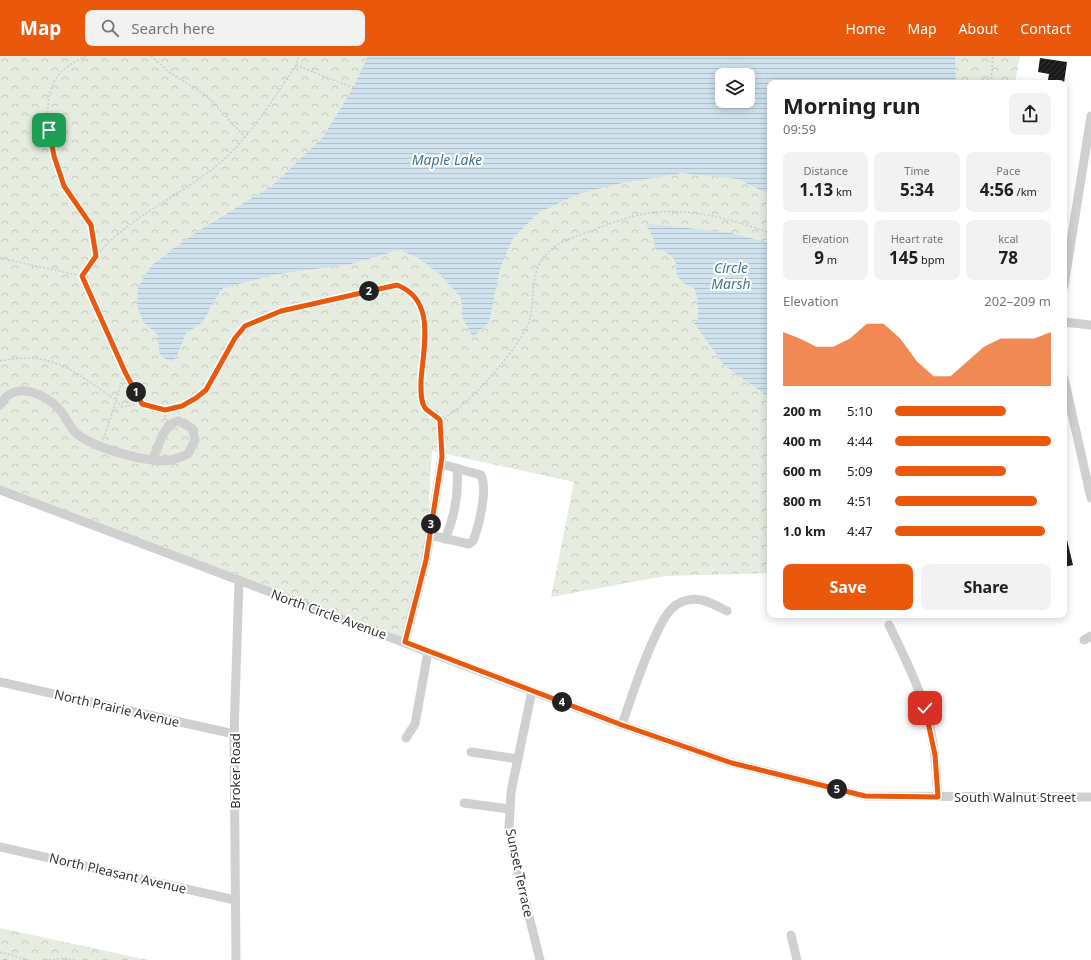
<!DOCTYPE html>
<meta charset="utf-8">
<style>
:root{--surface:#fff;--page:#f2f2f2;--text:#202124;--muted:#757577;--accent:#ea580c}
body{margin:0;font-family:"Noto Sans",sans-serif;background:var(--page);color:var(--text);height:100vh;display:flex;flex-direction:column;font-size:15px;white-space:nowrap}
*{box-sizing:border-box;margin:0}
p{font-size:13px;color:var(--muted)}
.icon{flex:none;width:22px;height:22px;fill:none;stroke:currentColor;stroke-width:2;stroke-linecap:round;stroke-linejoin:round}
.map{position:relative;flex:1;overflow:hidden}
.drawer{position:absolute;left:767px;top:24px;width:300px;height:538px;display:flex;flex-direction:column;background:var(--surface);border-radius:8px;box-shadow:0 2px 10px #0003}
.drawer>*{flex:none}
.controls{position:absolute;left:715px;top:12px;display:grid;gap:8px}
.controls a{display:grid;place-items:center;width:40px;height:40px;border-radius:8px;background:var(--surface);box-shadow:0 2px 10px #0003;font-size:20px}
.pin{position:absolute;display:grid;place-items:center;width:34px;height:34px;color:#fff;margin:-17px;border-radius:8px;box-shadow:0 2px 6px #0006}
.km{position:absolute;width:20px;height:20px;margin:-10px;border-radius:50%;background:#222;color:#fff;font-size:11px;line-height:20px;text-align:center}
.round{display:grid;place-items:center;flex:none;width:42px;height:42px;border-radius:8px;background:var(--page)}
.head{display:flex;align-items:center;justify-content:space-between;height:68px;padding:0 16px}
h1{font-size:22px;font-weight:700;line-height:30px}
.metrics{display:grid;grid-template-columns:repeat(3,1fr);gap:6px;height:68px;padding:4px 16px}
.metrics div{display:grid;align-content:center;border-radius:8px;background:var(--page);text-align:center}
.metrics b{font-size:17px;font-weight:700}
.metrics small{font-size:11px;font-weight:400}
.metrics p{font-size:11px}
.chart{height:112px;padding:8px 16px}
.chart p{display:flex;justify-content:space-between}
.chart svg{width:100%;height:72px;margin-top:4px;fill:var(--accent);opacity:.7}
.action{display:flex;gap:8px;margin-top:auto;padding:8px 16px}
.action a{flex:1;height:46px;border-radius:8px;background:var(--accent);color:#fff;font-size:16px;font-weight:700;line-height:46px;text-align:center}
.action a+a{background:var(--page);color:var(--text)}
ul{padding:0 16px;list-style:none;font-size:13px}
li{display:grid;grid-template-columns:64px 48px 1fr;align-items:center;height:30px}
li i{height:10px;border-radius:5px;background:var(--accent)}
header{display:flex;align-items:center;gap:24px;box-sizing:border-box;height:56px;padding:0 20px;background:var(--accent);color:#fff}
header strong{font-size:19px}
nav{display:flex;gap:22px;margin-inline-start:auto;font-size:14px}
.search{width:280px;height:36px;background:var(--page);display:flex;align-items:center;gap:10px;box-sizing:border-box;padding:0 14px;border-radius:8px;color:var(--muted);font-size:15px}
.map>svg:first-child{display:block}
.park{fill:url(#park-crowns);fill-rule:evenodd}
.water{fill:url(#water-rules);fill-rule:evenodd}
.building{fill:url(#building-hatch)}
.lines{fill:none;stroke-linecap:round;stroke-linejoin:round}
.path{stroke:#cdcdcd;stroke-width:1.5;stroke-dasharray:2 2;stroke-linecap:butt}
.minor{stroke:#d0d0d0;stroke-width:9}
.route-casing{stroke:#fff;stroke-width:8}
.route{stroke:#ea580c;stroke-width:5}
.labels{text-anchor:middle;dominant-baseline:central;stroke-width:4;stroke-linejoin:round;paint-order:stroke}
.street-label{font-size:13px;fill:#333;stroke:#fff}
.water-label{font-size:14px;font-style:italic;fill:#3f7597;stroke:#fff}
</style>
<header>
<strong>Map</strong>
<div class="search"><svg class="icon" aria-label="search" viewBox="0 0 24 24"><circle cx="10" cy="10" r="6"/><path d="M15 15l6 6"/></svg>Search here</div>
<nav><a>Home</a><a>Map</a><a>About</a><a>Contact</a></nav>
</header>
<div class="map">
<svg width="1091" height="904" viewBox="0 0 1091 904">
<defs>
<pattern id="park-crowns" width="20" height="18" patternUnits="userSpaceOnUse"><rect width="20" height="18" fill="#e6ecdf"/><path d="M2 6a3 3 0 1 1 6 0M12 15a3 3 0 1 1 6 0" fill="none" stroke="#c6cbc0"/></pattern>
<pattern id="water-rules" width="6" height="5" patternUnits="userSpaceOnUse"><rect width="6" height="5" fill="#cfe2ee"/><path d="M0 2.5h6" fill="none" stroke="#b2c2cd"/></pattern>
<pattern id="building-hatch" width="6" height="6" patternUnits="userSpaceOnUse"><rect width="6" height="6" fill="#1a1a1a"/><path d="M-1 1l2-2M0 6l6-6M5 7l2-2" fill="none" stroke="#333"/></pattern>
</defs>
<rect width="100%" height="100%" fill="#fff"/>
<g class="park">
<path d="M 0,0 L 1020,0 L 1015,27 L 770,27 L 770,517 L 665,520 L 551,541 L 574,426 L 432,395 L 426,504 L 405,586 L 0,433 ZM 722,19 L 748,19 L 748,45 L 722,45 Z"/>
<polygon points="0,872 148,904 0,904"/>
</g>
<g class="water">
<path d="M 368,0 L 955,0 L 956,27 L 770,27 L 770,139 L 738,123 L 682,117 L 622,127 L 578,138 L 538,157 L 513,182 L 500,213 L 489,266 L 473,281 L 463,263 L 461,242 L 442,220 L 420,203 L 399,194 L 351,208 L 278,218 L 223,232 L 212,248 L 203,266 L 186,277 L 176,302 L 173,305 L 167,304 L 160,299 L 157,278 L 143,266 L 137,249 L 138,231 L 152,209 L 192,179 L 272,130 L 323,81 L 353,32 ZM 722,19 L 748,19 L 748,45 L 722,45 Z"/>
<path d="M 651,168 L 731,177 L 770,187 L 770,342 L 724,309 L 694,267 L 698,264 L 698,244 L 694,232 C 686,230 678,224 676,215 C 676,211 677,208 675,205 C 672,198 662,195 656,193 L 653,181 L 646,169 Z"/>
</g>
<g class="building">
<polygon points="1040,2 1067,6 1064,27 1048,24 1049,18 1038,16"/>
<polygon points="1064,484 1067,484 1073,509 1064,511"/>
</g>
<g class="lines">
<g class="path">
<path d="M 86,0 C 73,6 60,14 54,26 C 40,51 53,105 64,130 C 70,143 82,152 89,164 C 94,174 95,188 96,199"/>
<polyline points="151,0 169,16 207,40 245,81"/>
<polyline points="296,9 351,31"/>
<polyline points="991,27 993,0"/>
<polyline points="0,202 82,220"/>
<path d="M 0,305 C 54,294 74,316 116,344 L 125,316 L 82,220 C 113,167 170,147 215,111 C 249,83 272,45 296,9 L 299,0"/>
<path d="M 125,316 L 142,347 L 165,354 L 182,350 L 196,342 L 206,334 L 235,282 L 245,270 L 281,255 L 397,229 C 437,245 423,294 421,328 C 421,336 421,345 426,352 C 429,356 436,360 440,364"/>
<polyline points="116,344 122,351 142,347"/>
<polyline points="165,361 167,354"/>
<path d="M 440,364 C 445,361 451,358 456,354 C 476,340 524,286 530,263 C 534,245 531,226 539,209 C 548,189 569,183 588,176 C 607,169 628,160 648,157 C 690,151 731,163 770,177"/>
<polyline points="440,364 442,391"/>
<polyline points="105,379 116,345"/>
<polyline points="0,896 28,904"/>
<polyline points="49,904 63,902 75,904"/>
</g>
<g class="minor">
<polyline points="1064,230 1091,60"/>
<polyline points="1064,266 1091,269"/>
<polyline points="1064,322 1091,442"/>
<path d="M 0,349 C 2,347 5,342 7,340 C 26,326 52,343 63,358 C 67,364 70,371 75,376 C 90,391 149,408 171,404 C 176,403 183,400 188,398 L 195,384 L 192,372 L 178,365 L 169,369 L 162,380 L 153,403"/>
<polyline points="0,434 622,669 732,707 865,740 1091,741"/>
<path d="M 430,479 L 469,488 L 473,485 C 479,470 488,433 481,419 L 441,408"/>
<path d="M 445,483 C 455,460 459,437 457,412"/>
<path d="M 889,569 C 902,596 916,623 925,652 C 934,681 936,711 938,741"/>
<polyline points="1084,584 1091,580"/>
<polyline points="405,586 426,504 442,401"/>
<polyline points="0,626 234,678"/>
<polyline points="532,635 511,736 509,771 513,796 540,904"/>
<path d="M 622,669 C 630,645 657,560 676,549 C 694,537 710,546 727,555"/>
<polyline points="406,682 415,668 428,596"/>
<polyline points="471,696 518,703"/>
<polyline points="464,747 509,753"/>
<polyline points="0,791 235,844"/>
<polyline points="791,879 797,904"/>
<polyline points="236,904 234,678 239,525"/>
</g>
</g>
<g class="lines">
<defs>
<path id="route" d="M 49,74 L 54,100 L 64,130 L 91,169 L 96,200 L 82,220 L 125,316 L 142,348 L 165,354 L 182,350 L 196,342 L 206,334 L 235,282 L 245,270 L 281,255 L 397,229 C 437,244 423,292 421,325 C 421,334 420,344 425,352 C 429,356 436,360 440,364 L 442,401 L 426,504 L 405,586 L 622,669 L 732,707 L 865,740 L 938,741 L 935,699 L 925,652"/>
</defs>
<use href="#route" class="route-casing"/>
<use href="#route" class="route"/>
</g>
<g class="labels">
<g class="street-label">
<text transform="translate(329 558) rotate(20)">North Circle Avenue</text>
<text transform="translate(117 652) rotate(13)">North Prairie Avenue</text>
<text transform="translate(235 715) rotate(-90)">Broker Road</text>
<text x="1015" y="741">South Walnut Street</text>
<text transform="translate(118 817) rotate(13)">North Pleasant Avenue</text>
<text transform="translate(520 817) rotate(78)">Sunset Terrace</text>
</g>
<g class="water-label">
<text x="447" y="103">Maple Lake</text>
<text x="731" y="211">Circle<tspan x="731" dy="16">Marsh</tspan></text>
</g>
</g>
</svg>
<div class="controls">
<a><svg class="icon" aria-label="layers" viewBox="0 0 24 24"><path d="M12 4l9 5-9 5-9-5zM3 14l9 5 9-5"/></svg></a>
</div>
<div class="pin" style="left:49px;top:74px;background:#1e9e55"><svg class="icon" aria-label="arrive" viewBox="0 0 24 24"><path d="M6 21V4h12l-3 4 3 4H6"/></svg></div>
<div class="pin" style="left:925px;top:652px;background:#d93025"><svg class="icon" aria-label="check" viewBox="0 0 24 24"><path d="M5 12l5 5 9-10"/></svg></div>
<b class="km" style="left:136px;top:336px">1</b>
<b class="km" style="left:369px;top:235px">2</b>
<b class="km" style="left:431px;top:468px">3</b>
<b class="km" style="left:562px;top:646px">4</b>
<b class="km" style="left:837px;top:733px">5</b>
<section class="drawer">
<div class="head"><div><h1>Morning run</h1><p>09:59</p></div><a class="round"><svg class="icon" aria-label="share" viewBox="0 0 24 24"><path d="M12 15V3M7 8l5-5 5 5M5 13v7h14v-7"/></svg></a></div>
<div class="metrics">
<div><p>Distance</p><b>1.13<small> km</small></b></div>
<div><p>Time</p><b>5:34</b></div>
<div><p>Pace</p><b>4:56<small> /km</small></b></div>
</div>
<div class="metrics">
<div><p>Elevation</p><b>9<small> m</small></b></div>
<div><p>Heart rate</p><b>145<small> bpm</small></b></div>
<div><p>kcal</p><b>78</b></div>
</div>
<div class="chart"><p><span>Elevation</span>202–209 m</p>
<svg viewBox="0 0 160 44" preserveAspectRatio="none"><path d="M0 44V11L10 15L20 20L30 20L40 15L50 6L60 6L70 15L80 29L90 38L100 38L110 29L120 20L130 15L140 15L150 15L160 11V44z"/></svg>
</div>
<ul>
<li><b>200 m</b>5:10<i style="width:71%"></i></li>
<li><b>400 m</b>4:44<i style="width:100%"></i></li>
<li><b>600 m</b>5:09<i style="width:71%"></i></li>
<li><b>800 m</b>4:51<i style="width:91%"></i></li>
<li><b>1.0 km</b>4:47<i style="width:96%"></i></li>
</ul>
<div class="action"><a>Save</a><a>Share</a></div>
</section>
</div>
